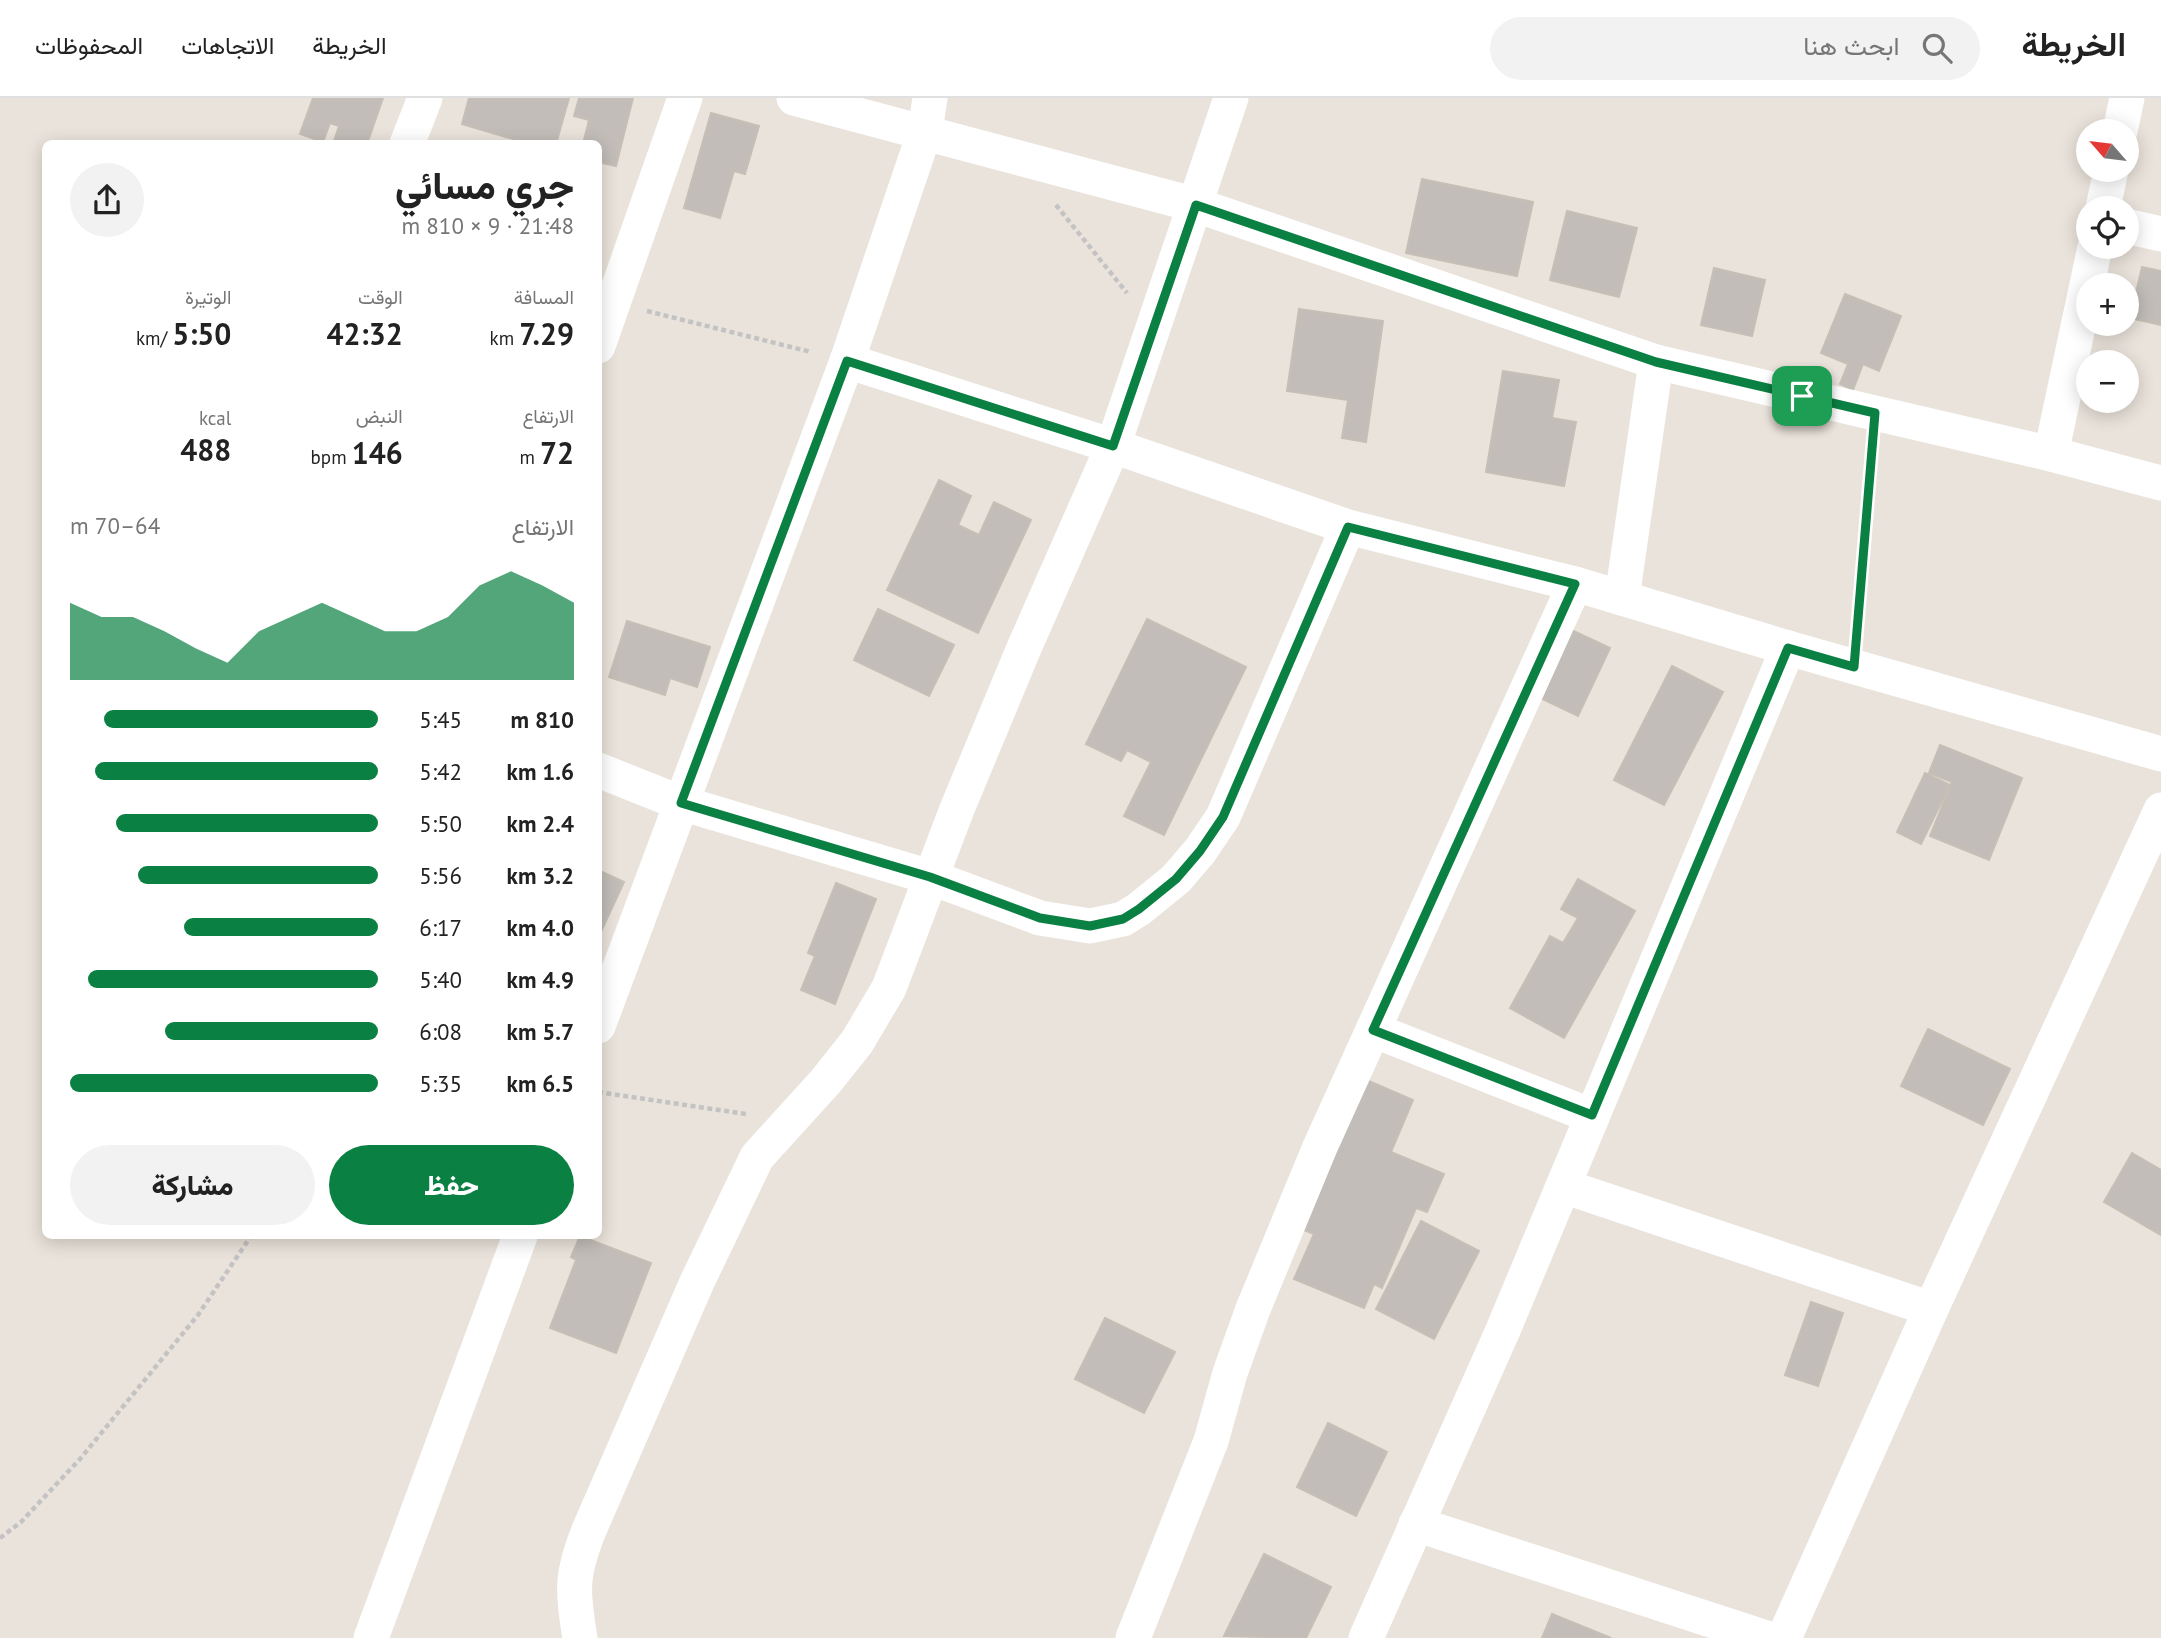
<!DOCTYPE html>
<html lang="ar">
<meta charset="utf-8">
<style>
:root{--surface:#fff;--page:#f2f2f2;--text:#222;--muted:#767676;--line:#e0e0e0;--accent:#0b8043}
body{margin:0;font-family:"PT Sans",Vazirmatn,sans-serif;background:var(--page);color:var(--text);direction:rtl;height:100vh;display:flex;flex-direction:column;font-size:26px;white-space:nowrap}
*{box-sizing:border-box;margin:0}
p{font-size:23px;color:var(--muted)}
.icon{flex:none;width:38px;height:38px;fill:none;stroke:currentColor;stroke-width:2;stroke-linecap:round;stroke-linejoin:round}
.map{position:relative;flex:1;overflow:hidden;direction:ltr}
.side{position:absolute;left:42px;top:42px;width:560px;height:1099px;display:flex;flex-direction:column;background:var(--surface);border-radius:10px;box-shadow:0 4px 18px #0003;direction:rtl}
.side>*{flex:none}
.needle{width:46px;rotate:298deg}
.controls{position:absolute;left:2076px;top:21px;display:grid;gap:14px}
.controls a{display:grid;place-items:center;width:63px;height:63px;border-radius:50%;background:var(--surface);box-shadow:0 4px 18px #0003;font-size:35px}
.pin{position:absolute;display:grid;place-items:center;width:60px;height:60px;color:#fff;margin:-30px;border-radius:14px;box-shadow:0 4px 10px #0006}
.round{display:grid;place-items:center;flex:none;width:74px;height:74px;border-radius:37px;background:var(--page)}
.head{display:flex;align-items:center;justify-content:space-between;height:119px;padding:0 28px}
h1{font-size:38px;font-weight:800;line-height:52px}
.figures{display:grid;grid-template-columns:repeat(3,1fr);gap:10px;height:119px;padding:7px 28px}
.figures div{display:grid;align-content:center}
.figures b{font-size:30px;font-weight:800}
.figures small{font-size:19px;font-weight:400}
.figures p{font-size:19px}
.chart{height:196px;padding:14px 28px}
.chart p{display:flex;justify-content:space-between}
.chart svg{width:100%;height:126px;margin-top:7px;fill:var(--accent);opacity:.7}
.cta{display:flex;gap:14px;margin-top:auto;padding:14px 28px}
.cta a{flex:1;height:80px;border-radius:42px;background:var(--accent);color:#fff;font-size:28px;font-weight:800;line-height:80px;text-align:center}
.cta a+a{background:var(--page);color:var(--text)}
ul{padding:0 28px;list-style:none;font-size:23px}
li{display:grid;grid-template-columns:112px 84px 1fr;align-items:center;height:52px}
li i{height:18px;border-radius:9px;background:var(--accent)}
header{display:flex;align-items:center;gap:42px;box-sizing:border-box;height:98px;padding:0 35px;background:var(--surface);border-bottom:2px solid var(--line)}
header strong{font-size:33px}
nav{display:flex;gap:38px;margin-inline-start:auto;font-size:24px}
.search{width:490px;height:63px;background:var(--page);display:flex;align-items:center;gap:18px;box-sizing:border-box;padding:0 24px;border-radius:38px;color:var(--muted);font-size:26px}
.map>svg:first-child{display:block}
.building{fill:#c2bdb8;stroke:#c5bfb5;stroke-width:2}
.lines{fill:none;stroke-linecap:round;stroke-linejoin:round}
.path{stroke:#c3c3c3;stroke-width:4.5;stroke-dasharray:5 3.5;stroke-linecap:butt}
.minor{stroke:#fff;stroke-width:35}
.route-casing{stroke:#fff;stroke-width:14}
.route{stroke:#0b8043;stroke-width:9}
</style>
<header>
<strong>الخريطة</strong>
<div class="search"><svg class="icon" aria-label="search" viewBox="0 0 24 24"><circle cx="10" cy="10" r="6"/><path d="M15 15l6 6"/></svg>ابحث هنا</div>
<nav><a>الخريطة</a><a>الاتجاهات</a><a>المحفوظات</a></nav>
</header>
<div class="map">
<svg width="2161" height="1540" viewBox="0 0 2161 1540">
<rect width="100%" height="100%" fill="#eae3db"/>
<g class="building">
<polygon points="313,0 383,0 367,46 333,46 339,28 330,25 323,44 300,36"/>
<polygon points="469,0 569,0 556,46 530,46 462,26"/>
<polygon points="579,0 633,0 616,68 598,64 598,46 583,46 589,22 574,18"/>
<polygon points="711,15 759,28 745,76 734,73 720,120 684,110"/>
<polygon points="1422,81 1533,104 1517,178 1406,155"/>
<polygon points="1567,113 1637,130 1619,199 1550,182"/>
<polygon points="2142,169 2161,173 2161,227 2130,220"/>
<polygon points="1714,170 1765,182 1752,238 1701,227"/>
<polygon points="1845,196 1901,218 1879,273 1863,266 1853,292 1840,286 1848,266 1821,255"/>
<polygon points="1299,211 1383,223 1366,344 1342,340 1348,302 1287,293"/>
<polygon points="1503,273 1559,282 1552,320 1576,324 1564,388 1486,374"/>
<polygon points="939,382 971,398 958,427 979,437 994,404 1031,422 978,535 887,492"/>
<polygon points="878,511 954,547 929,598 854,562"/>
<polygon points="1147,521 1246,569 1164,737 1124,718 1151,664 1127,652 1121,663 1086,646"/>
<polygon points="627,523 710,549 697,589 670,580 665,597 609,579"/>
<polygon points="1565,529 1610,550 1578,618 1532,596"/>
<polygon points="1672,568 1723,594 1664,707 1614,682"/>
<polygon points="1940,647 2022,680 1989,762 1930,738 1952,684 1929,675"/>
<polygon points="1925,675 1950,687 1921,746 1897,734"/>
<polygon points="598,772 624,784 598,840"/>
<polygon points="1578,781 1635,813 1564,940 1510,910 1550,838 1563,845 1578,820 1561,811"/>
<polygon points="836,785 876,801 835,906 801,892 815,858 808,855"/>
<polygon points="1928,931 2010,971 1983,1027 1901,988"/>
<polygon points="1357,978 1413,1002 1391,1054 1444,1076 1427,1114 1416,1110 1382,1190 1374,1186 1364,1210 1294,1181 1314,1136 1294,1128"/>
<polygon points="2132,1055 2161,1072 2161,1137 2104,1104"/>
<polygon points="1421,1123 1479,1153 1434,1241 1376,1211"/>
<polygon points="580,1138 651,1165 616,1255 550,1230 576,1162 571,1159"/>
<polygon points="1811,1204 1843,1215 1818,1288 1785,1277"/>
<polygon points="1105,1220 1175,1254 1144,1315 1075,1281"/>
<polygon points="1328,1325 1387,1354 1356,1418 1297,1389"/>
<polygon points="1264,1456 1331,1489 1306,1540 1224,1538"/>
<polygon points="1552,1516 1611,1540 1542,1540"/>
</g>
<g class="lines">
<g class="path">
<polyline points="1056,107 1127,195"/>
<polyline points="647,213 811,254"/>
<polyline points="1857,533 1872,350"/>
<polyline points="598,994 746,1016"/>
<polyline points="0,1440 21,1424 80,1361 198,1217 251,1138"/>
</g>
<g class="minor">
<polyline points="794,0 1196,107 1656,264 2051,356 2161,385"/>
<polyline points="2120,33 2127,0"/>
<polyline points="407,46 425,0"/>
<polyline points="2103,110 2111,72"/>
<polyline points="2126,128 2161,136"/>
<polyline points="598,248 685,0"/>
<polyline points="847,263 1113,348 1348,429 1575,486 1788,550 2161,656"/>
<polyline points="2051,356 2095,149"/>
<polyline points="1622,500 1656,264"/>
<polyline points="598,672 681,705 930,779 1040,820 1090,828 1123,821 1139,811 1176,781 1200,753 1223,719 1348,429"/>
<polyline points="598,928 847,263 925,33 930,0"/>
<polyline points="1373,932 1592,1018"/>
<polyline points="1563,1088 1931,1211"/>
<polyline points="1416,1426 1766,1540"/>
<polyline points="371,1540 520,1138"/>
<path d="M 580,1540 C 572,1493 571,1477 589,1432 L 697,1184 L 757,1059 L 826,983 L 857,944 L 889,890 L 957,711 L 1024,550 L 1113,348 L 1231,0"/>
<polyline points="1133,1540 1211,1343 1230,1275 1253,1211 1320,1049 1575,486"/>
<polyline points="1366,1540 1503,1232 1788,550"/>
<polyline points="1784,1540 1931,1211 2161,712"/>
</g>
</g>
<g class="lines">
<defs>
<polygon id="route" points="1196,107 1656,264 1875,315 1854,569 1788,550 1592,1017 1373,932 1575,486 1348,429 1223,719 1200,753 1176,781 1139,811 1123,821 1090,828 1040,820 930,779 681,705 847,263 1113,348"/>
</defs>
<use href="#route" class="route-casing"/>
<use href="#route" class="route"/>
</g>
</svg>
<div class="controls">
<a><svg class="needle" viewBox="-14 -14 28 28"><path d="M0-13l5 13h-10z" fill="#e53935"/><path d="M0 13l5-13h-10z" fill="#767676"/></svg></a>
<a><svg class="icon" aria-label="locate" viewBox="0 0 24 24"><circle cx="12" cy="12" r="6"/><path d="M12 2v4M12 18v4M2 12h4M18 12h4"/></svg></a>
<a>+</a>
<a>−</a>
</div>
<div class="pin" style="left:1802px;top:298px;background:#1e9e55"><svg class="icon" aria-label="arrive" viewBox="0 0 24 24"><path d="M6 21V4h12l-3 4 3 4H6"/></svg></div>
<section class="side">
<div class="head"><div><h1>جري مسائي</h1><p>21:48 · 9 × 810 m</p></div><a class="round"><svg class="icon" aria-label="share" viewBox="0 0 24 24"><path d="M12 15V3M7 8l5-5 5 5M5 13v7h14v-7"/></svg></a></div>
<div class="figures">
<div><p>المسافة</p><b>7.29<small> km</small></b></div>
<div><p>الوقت</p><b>42:32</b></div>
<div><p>الوتيرة</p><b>5:50<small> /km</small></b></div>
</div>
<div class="figures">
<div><p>الارتفاع</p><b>72<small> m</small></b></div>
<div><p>النبض</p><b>146<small> bpm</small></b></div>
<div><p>kcal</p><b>488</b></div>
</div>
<div class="chart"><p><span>الارتفاع</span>64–70 m</p>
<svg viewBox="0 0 160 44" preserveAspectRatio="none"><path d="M0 44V17L10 22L20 22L30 27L40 33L50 38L60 27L70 22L80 17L90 22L100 27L110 27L120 22L130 11L140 6L150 11L160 17V44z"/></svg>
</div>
<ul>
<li><b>810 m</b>5:45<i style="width:89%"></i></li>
<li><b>1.6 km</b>5:42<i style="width:92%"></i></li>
<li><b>2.4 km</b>5:50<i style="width:85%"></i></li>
<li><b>3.2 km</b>5:56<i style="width:78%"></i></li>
<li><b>4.0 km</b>6:17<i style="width:63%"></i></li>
<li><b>4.9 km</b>5:40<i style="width:94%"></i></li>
<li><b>5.7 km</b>6:08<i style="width:69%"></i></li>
<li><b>6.5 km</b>5:35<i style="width:100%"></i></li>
</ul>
<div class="cta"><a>حفظ</a><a>مشاركة</a></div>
</section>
</div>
